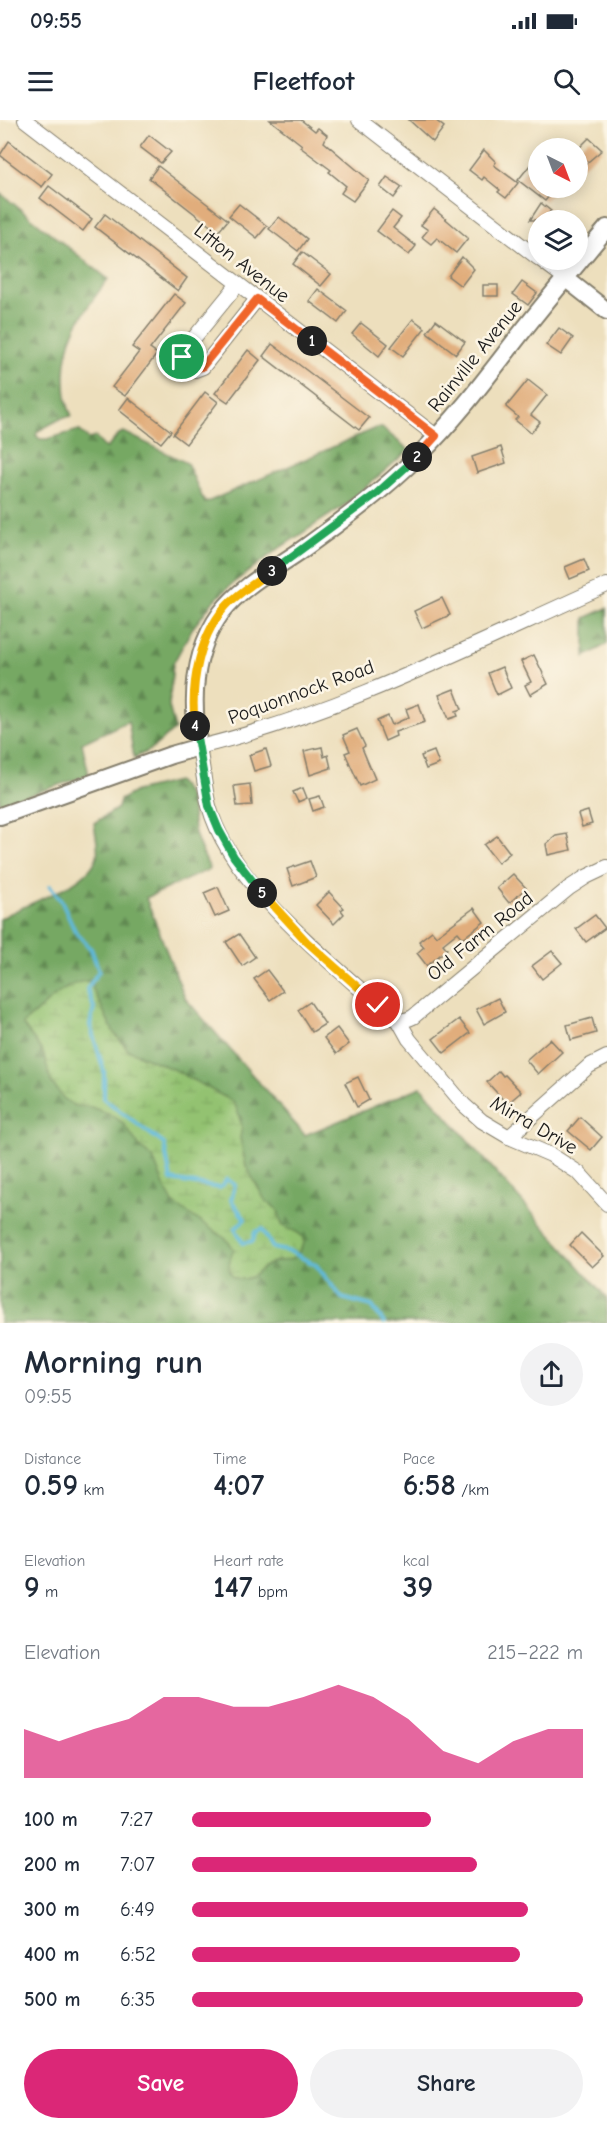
<!DOCTYPE html>
<meta charset="utf-8">
<style>
:root{--surface:#fff;--page:#f2f2f3;--text:#1f2937;--muted:#747a83;--accent:#db2777}
body{margin:0;font-family:"Comic Neue",sans-serif;background:var(--page);color:var(--text);height:100vh;display:flex;flex-direction:column;font-size:22px;white-space:nowrap}
*{box-sizing:border-box;margin:0}
p{font-size:20px;color:var(--muted)}
.icon{flex:none;width:33px;height:33px;fill:none;stroke:currentColor;stroke-width:2;stroke-linecap:round;stroke-linejoin:round}
.map{position:relative;height:1203px;overflow:hidden}
.drawer{display:flex;flex-direction:column;background:var(--surface);flex:1}
.drawer>*{flex:none}
.needle{width:39px;rotate:138deg}
.tools{position:absolute;left:528px;top:18px;display:grid;gap:12px}
.tools a{display:grid;place-items:center;width:60px;height:60px;border-radius:50%;background:var(--surface);box-shadow:0 3px 15px #0003;font-size:30px}
.pin{position:absolute;display:grid;place-items:center;width:51px;height:51px;color:#fff;margin:-26px;border:3px solid #fff;border-radius:50%;box-shadow:0 2px 6px #0007}
.km{position:absolute;width:30px;height:30px;margin:-15px;border-radius:50%;background:#222;color:#fff;font-size:16px;line-height:30px;text-align:center}
.round{display:grid;place-items:center;flex:none;width:63px;height:63px;border-radius:32px;background:var(--page)}
.head{display:flex;align-items:center;justify-content:space-between;height:102px;padding:0 24px}
h1{font-size:33px;font-weight:700;line-height:45px}
.stats{display:grid;grid-template-columns:repeat(3,1fr);gap:9px;height:102px;padding:6px 24px}
.stats div{display:grid;align-content:center}
.stats b{font-size:30px;font-weight:700}
.stats small{font-size:16px;font-weight:400}
.stats p{font-size:16px}
.chart{height:168px;padding:12px 24px}
.chart p{display:flex;justify-content:space-between}
.chart svg{width:100%;height:108px;margin-top:6px;fill:var(--accent);opacity:.7}
.cta{display:flex;gap:12px;margin-top:auto;padding:12px 24px}
.cta a{flex:1;height:69px;border-radius:36px;background:var(--accent);color:#fff;font-size:24px;font-weight:700;line-height:69px;text-align:center}
.cta a+a{background:var(--page);color:var(--text)}
ul{padding:0 24px;list-style:none;font-size:20px}
li{display:grid;grid-template-columns:96px 72px 1fr;align-items:center;height:45px}
li i{height:15px;border-radius:8px;background:var(--accent)}
.status{display:flex;justify-content:space-between;align-items:center;height:42px;padding:0 30px;background:var(--surface);direction:ltr}
.status svg{height:16px;fill:currentColor}
header{display:flex;justify-content:space-between;align-items:center;height:78px;padding:0 24px;background:var(--surface);font-size:27px;font-weight:700}
.map>svg:first-child{display:block}
.forest{fill:url(#forest-firs);stroke:#496240;stroke-width:1.5}
.wetland{fill:url(#wetland-marsh);stroke:#586f46;stroke-width:1.5}
.lines{fill:none;stroke-linecap:round;stroke-linejoin:round}
.stream{stroke:#5ebadc;stroke-width:4}
.building{fill:#e1ad7c}
.minor-casing{stroke:#847e6c;stroke-width:16}
.major-casing{stroke:#847e6c;stroke-width:20}
.minor{stroke:#fff;stroke-width:14}
.major{stroke:#fff;stroke-width:16}
.split-1-casing{stroke:#fff;stroke-width:12}
.split-2-casing{stroke:#fff;stroke-width:12}
.split-3-casing{stroke:#fff;stroke-width:12}
.split-4-casing{stroke:#fff;stroke-width:12}
.split-5-casing{stroke:#fff;stroke-width:12}
.split-6-casing{stroke:#fff;stroke-width:12}
.split-1{stroke:#f0652b;stroke-width:8}
.split-2{stroke:#f0652b;stroke-width:8}
.split-3{stroke:#22a559;stroke-width:8}
.split-4{stroke:#f5b400;stroke-width:8}
.split-5{stroke:#22a559;stroke-width:8}
.split-6{stroke:#f5b400;stroke-width:8}
.labels{text-anchor:middle;dominant-baseline:central;stroke-width:5;stroke-linejoin:round;paint-order:stroke}
.street-label{font-size:20px;fill:#1c1c1c;stroke:#fcf5e5}
</style>
<div class="status"><b>09:55</b><svg viewBox="0 0 49 12"><path d="M0 12V9h3v3zM5 12V6h3v6zM10 12V3h3v9zM15 12V0h3v12zM26 1h20v11H26zM47 4h2v5h-2z"/></svg></div>
<header><svg class="icon" aria-label="menu" viewBox="0 0 24 24"><path d="M4 6h16M4 12h16M4 18h16"/></svg>Fleetfoot<svg class="icon" aria-label="search" viewBox="0 0 24 24"><circle cx="10" cy="10" r="6"/><path d="M15 15l6 6"/></svg></header>
<div class="map">
<svg width="607" height="1203" viewBox="0 0 607 1203">
<defs>
<pattern id="forest-firs" width="22" height="20" patternUnits="userSpaceOnUse" patternTransform="scale(1.5)"><rect width="22" height="20" fill="#76a863"/><path d="M5 1l3.5 6h-7zM16 11l3.5 6h-7z" fill="#608851"/></pattern>
<pattern id="wetland-marsh" width="20" height="14" patternUnits="userSpaceOnUse" patternTransform="scale(1.5)"><rect width="20" height="14" fill="#93c271"/><path d="M1 5h8M5 5V1M11 12h8M15 12V8" fill="none" stroke="#7ea661"/></pattern>
</defs>
<rect width="100%" height="100%" fill="#fcf5e5"/>
<filter id="ink" filterUnits="userSpaceOnUse"><feTurbulence type="fractalNoise" baseFrequency=".0167" numOctaves="2"/><feDisplacementMap in="SourceGraphic" scale="12" xChannelSelector="R" yChannelSelector="G"/><feConvolveMatrix kernelMatrix="1 2 1 2 8 2 1 2 1" color-interpolation-filters="sRGB"/></filter>
<filter id="wash" filterUnits="userSpaceOnUse"><feTurbulence type="fractalNoise" baseFrequency=".008" numOctaves="4" result="noise"/><feDisplacementMap in="SourceGraphic" scale="24" xChannelSelector="R" yChannelSelector="G"/><feGaussianBlur stdDeviation="1.35" result="paint"/><feColorMatrix in="noise" values="0 0 0 0 0 0 0 0 0 0 0 0 0 0 0 0 0 1.4 0 .05"/><feComposite in="paint" operator="in"/></filter>
<g filter="url(#wash)">
<rect width="100%" height="100%" fill="#eddfbd"/>
<g class="forest">
<path d="M 0,73 L 108,159 C 83,193 64,216 65,260 C 65,273 66,285 72,296 L 62,298 L 38,311 L 36,315 L 40,319 L 47,319 L 79,310 L 89,319 L 96,317 L 103,326 L 107,328 L 119,314 L 124,312 L 187,343 L 205,383 L 376,308 L 382,308 L 409,330 L 345,385 L 278,429 L 232,464 L 212,483 L 192,509 L 173,544 L 169,586 L 175,609 L 150,630 L 134,638 L 128,601 L 82,623 L 89,655 L 0,685 Z"/>
<polygon points="607,488 607,524 585,537 585,498"/>
<path d="M 177,661 C 196,681 190,686 194,709 C 197,723 204,736 210,749 L 146,778 L 185,878 L 305,1015 L 421,967 L 607,1178 L 607,1203 L 0,1203 L 0,799 C 24,783 90,766 97,736 C 99,727 95,713 94,703 L 118,688 L 120,680 L 136,671 Z"/>
</g>
<path class="wetland" d="M 87,861 L 90,863 L 114,913 L 128,930 L 177,951 L 232,981 L 236,987 L 242,1006 L 240,1018 L 246,1046 L 265,1080 L 278,1090 L 282,1105 C 288,1110 301,1111 304,1120 C 305,1124 303,1125 301,1129 C 289,1148 282,1136 269,1144 C 256,1151 252,1164 233,1157 C 226,1149 230,1138 234,1129 L 226,1119 L 173,1083 L 165,1068 L 153,1038 L 140,1027 L 122,1002 L 109,994 L 91,987 L 75,986 L 64,979 L 51,962 L 44,935 L 36,922 L 23,905 L 24,902 C 43,889 62,863 87,861 Z"/>
<g class="lines">
<polyline class="stream" points="50,766 61,780 75,811 91,829 99,851 87,869 94,888 90,905 104,951 104,979 164,1024 171,1060 220,1068 227,1059 235,1065 231,1080 245,1099 235,1109 243,1123 253,1121 255,1112 262,1109 273,1128 291,1132 316,1145 342,1178 372,1186 384,1203"/>
</g>
<g id="blocks">
<g class="building">
<polygon points="270,0 301,0 315,11 318,8 327,15 324,22 369,60 353,81 341,73 346,66 329,52 331,50 300,27 302,25"/>
<polygon points="409,0 435,0 444,7 433,22"/>
<polygon points="149,15 171,32 161,43 140,27"/>
<polygon points="589,18 602,30 582,47 578,42 578,29"/>
<polygon points="9,21 52,54 42,67 0,35"/>
<polygon points="484,30 496,42 494,45 518,63 506,78 498,72 500,70 484,57 482,60 469,50"/>
<polygon points="530,45 538,51 538,68 556,68 545,81 518,60"/>
<polygon points="158,46 228,100 218,112 149,58"/>
<polygon points="387,57 402,67 394,78 380,67"/>
<polygon points="49,66 92,99 83,111 40,78"/>
<polygon points="541,83 551,91 549,93 558,100 530,100"/>
<polygon points="239,84 267,106 257,118 229,96"/>
<polygon points="434,89 468,118 456,133 437,118 431,124 422,117 428,110 421,105"/>
<polygon points="392,91 401,98 393,108 416,126 409,135 377,111"/>
<polygon points="105,94 187,158 178,171 95,107"/>
<polygon points="279,97 307,119 298,131 269,109"/>
<polygon points="302,132 331,154 321,166 293,144"/>
<polygon points="462,137 474,149 461,166 448,156"/>
<polygon points="522,162 537,173 528,185 513,174"/>
<rect x="483" y="165" width="15" height="11"/>
<polygon points="318,169 347,191 338,203 309,181"/>
<polygon points="174,174 186,183 150,229 157,234 125,276 112,267 139,232 132,227"/>
<polygon points="413,199 425,208 403,236 391,227"/>
<polygon points="436,200 465,222 456,234 427,212"/>
<polygon points="361,203 388,224 379,236 352,214"/>
<polygon points="559,208 573,218 561,235 546,225"/>
<polygon points="272,224 369,298 359,310 263,236"/>
<polygon points="248,230 260,240 228,282 215,273"/>
<polygon points="528,260 547,275 531,295 540,302 531,313 515,300 518,297 506,287"/>
<polygon points="205,272 218,282 186,324 173,314"/>
<polygon points="128,278 171,311 161,323 119,290"/>
<polygon points="501,327 506,343 477,353 472,337"/>
<polygon points="584,439 589,451 570,459 565,447"/>
<polygon points="442,478 450,495 422,508 414,491"/>
<polygon points="534,535 548,564 530,575 525,565 531,562 521,541"/>
<polygon points="502,547 511,568 497,575 488,553"/>
<polygon points="454,569 462,589 456,591 458,596 449,599 439,575"/>
<polygon points="419,584 425,602 395,612 396,616 385,621 377,601 388,596 392,605 409,597 406,589"/>
<polygon points="357,609 365,626 362,628 375,659 360,666 345,633 350,631 343,615"/>
<polygon points="322,627 324,637 328,635 331,648 310,655 304,631"/>
<polygon points="266,629 271,646 254,651 249,635"/>
<polygon points="434,631 439,644 426,649 421,636"/>
<polygon points="250,664 252,685 237,686 234,666"/>
<polygon points="303,668 307,678 298,682 293,672"/>
<polygon points="320,676 324,687 313,691 309,679"/>
<polygon points="588,691 592,704 582,707 578,694"/>
<polygon points="567,714 571,730 548,735 546,724 556,716"/>
<polygon points="497,716 510,733 498,743 484,725"/>
<polygon points="310,741 316,757 293,766 287,749"/>
<polygon points="513,754 526,768 509,783 497,768"/>
<polygon points="218,767 229,791 215,797 204,773"/>
<polygon points="329,772 344,788 341,790 344,794 334,804 316,785"/>
<polygon points="474,788 484,802 463,818 458,812 443,824 447,829 427,846 417,833 424,827 419,821 432,811 436,816"/>
<polygon points="595,795 605,808 586,822 576,809"/>
<polygon points="239,814 255,837 242,846 226,822"/>
<polygon points="552,831 562,843 542,859 532,846"/>
<polygon points="267,850 283,871 270,880 254,859"/>
<polygon points="498,878 505,892 484,904 476,889"/>
<polygon points="310,882 325,904 312,912 298,890"/>
<polygon points="592,898 596,913 571,920 567,905"/>
<polygon points="459,899 470,913 444,933 433,919"/>
<polygon points="337,908 349,924 336,934 324,918"/>
<polygon points="550,919 562,932 538,954 526,940"/>
<polygon points="499,951 503,956 505,955 521,972 507,984 487,962"/>
<polygon points="358,957 369,980 357,987 345,963"/>
<polygon points="580,997 602,1017 591,1030 568,1011"/>
<polygon points="581,1113 604,1136 592,1147 570,1125"/>
</g>
</g>
</g>
<g filter="url(#ink)">
<use href="#blocks" fill-opacity="0" stroke="#847e6c" stroke-width="1.5"/>
<g class="lines">
<defs>
<g id="minor">
<polyline points="25,0 436,316"/>
<polyline points="359,0 538,138"/>
<polyline points="541,140 565,158"/>
<polyline points="238,164 185,229 182,237 187,247 195,250 203,247 257,179"/>
<path d="M 607,465 C 474,524 341,593 199,627 C 203,647 204,667 209,686 C 230,765 332,842 390,896 C 399,901 403,902 413,897 L 569,768 L 586,757 L 607,747"/>
<polyline points="399,901 409,919 464,985 482,1001 509,1017 551,1035 579,1053 607,1084"/>
<polyline points="509,1017 589,946 607,937"/>
</g>
<g id="major">
<polyline points="565,158 607,191"/>
<path d="M 0,696 L 171,635 L 199,627 C 191,581 192,533 221,493 C 241,466 276,448 303,429 C 343,400 384,370 419,335 C 456,299 487,257 518,217 C 547,180 577,144 607,108"/>
</g>
</defs>
<use href="#minor" class="minor-casing"/>
<use href="#major" class="major-casing"/>
<use href="#minor" class="minor"/>
<use href="#major" class="major"/>
</g>
</g>
<g class="lines" filter="url(#ink)">
<defs>
<polyline id="split-1" points="182,237 185,245 191,249 202,247 257,179 312,221"/>
<polyline id="split-2" points="312,221 436,316 417,337"/>
<polyline id="split-3" points="272,451 376,374 417,337"/>
<path id="split-4" d="M 195,606 C 190,564 199,512 231,481 C 244,470 258,460 272,451"/>
<polyline id="split-5" points="195,606 209,686 219,710 234,737 262,773"/>
<polyline id="split-6" points="262,773 307,822 378,885"/>
</defs>
<use href="#split-1" class="split-1-casing"/>
<use href="#split-2" class="split-2-casing"/>
<use href="#split-3" class="split-3-casing"/>
<use href="#split-4" class="split-4-casing"/>
<use href="#split-5" class="split-5-casing"/>
<use href="#split-6" class="split-6-casing"/>
<use href="#split-1" class="split-1"/>
<use href="#split-2" class="split-2"/>
<use href="#split-3" class="split-3"/>
<use href="#split-4" class="split-4"/>
<use href="#split-5" class="split-5"/>
<use href="#split-6" class="split-6"/>
</g>
<g class="labels">
<g class="street-label">
<text transform="translate(242 143) rotate(38)">Litton Avenue</text>
<text transform="translate(475 236) rotate(-51)">Rainville Avenue</text>
<text transform="translate(301 572) rotate(-20)">Poquonnock Road</text>
<text transform="translate(480 816) rotate(-39)">Old Farm Road</text>
<text transform="translate(534 1005) rotate(30)">Mirra Drive</text>
</g>
</g>
</svg>
<div class="tools">
<a><svg class="needle" viewBox="-14 -14 28 28"><path d="M0-13l5 13h-10z" fill="#e53935"/><path d="M0 13l5-13h-10z" fill="#747a83"/></svg></a>
<a><svg class="icon" aria-label="layers" viewBox="0 0 24 24"><path d="M12 4l9 5-9 5-9-5zM3 14l9 5 9-5"/></svg></a>
</div>
<div class="pin" style="left:182px;top:237px;background:#1e9e55"><svg class="icon" aria-label="arrive" viewBox="0 0 24 24"><path d="M6 21V4h12l-3 4 3 4H6"/></svg></div>
<div class="pin" style="left:378px;top:885px;background:#d93025"><svg class="icon" aria-label="check" viewBox="0 0 24 24"><path d="M5 12l5 5 9-10"/></svg></div>
<b class="km" style="left:312px;top:221px">1</b>
<b class="km" style="left:417px;top:337px">2</b>
<b class="km" style="left:272px;top:451px">3</b>
<b class="km" style="left:195px;top:606px">4</b>
<b class="km" style="left:262px;top:773px">5</b>
</div>
<section class="drawer">
<div class="head"><div><h1>Morning run</h1><p>09:55</p></div><a class="round"><svg class="icon" aria-label="share" viewBox="0 0 24 24"><path d="M12 15V3M7 8l5-5 5 5M5 13v7h14v-7"/></svg></a></div>
<div class="stats">
<div><p>Distance</p><b>0.59<small> km</small></b></div>
<div><p>Time</p><b>4:07</b></div>
<div><p>Pace</p><b>6:58<small> /km</small></b></div>
</div>
<div class="stats">
<div><p>Elevation</p><b>9<small> m</small></b></div>
<div><p>Heart rate</p><b>147<small> bpm</small></b></div>
<div><p>kcal</p><b>39</b></div>
</div>
<div class="chart"><p><span>Elevation</span>215–222 m</p>
<svg viewBox="0 0 160 44" preserveAspectRatio="none"><path d="M0 44V24L10 29L20 24L30 20L40 11L50 11L60 15L70 15L80 11L90 6L100 11L110 20L120 33L130 38L140 29L150 24L160 24V44z"/></svg>
</div>
<ul>
<li><b>100 m</b>7:27<i style="width:61%"></i></li>
<li><b>200 m</b>7:07<i style="width:73%"></i></li>
<li><b>300 m</b>6:49<i style="width:86%"></i></li>
<li><b>400 m</b>6:52<i style="width:84%"></i></li>
<li><b>500 m</b>6:35<i style="width:100%"></i></li>
</ul>
<div class="cta"><a>Save</a><a>Share</a></div>
</section>
